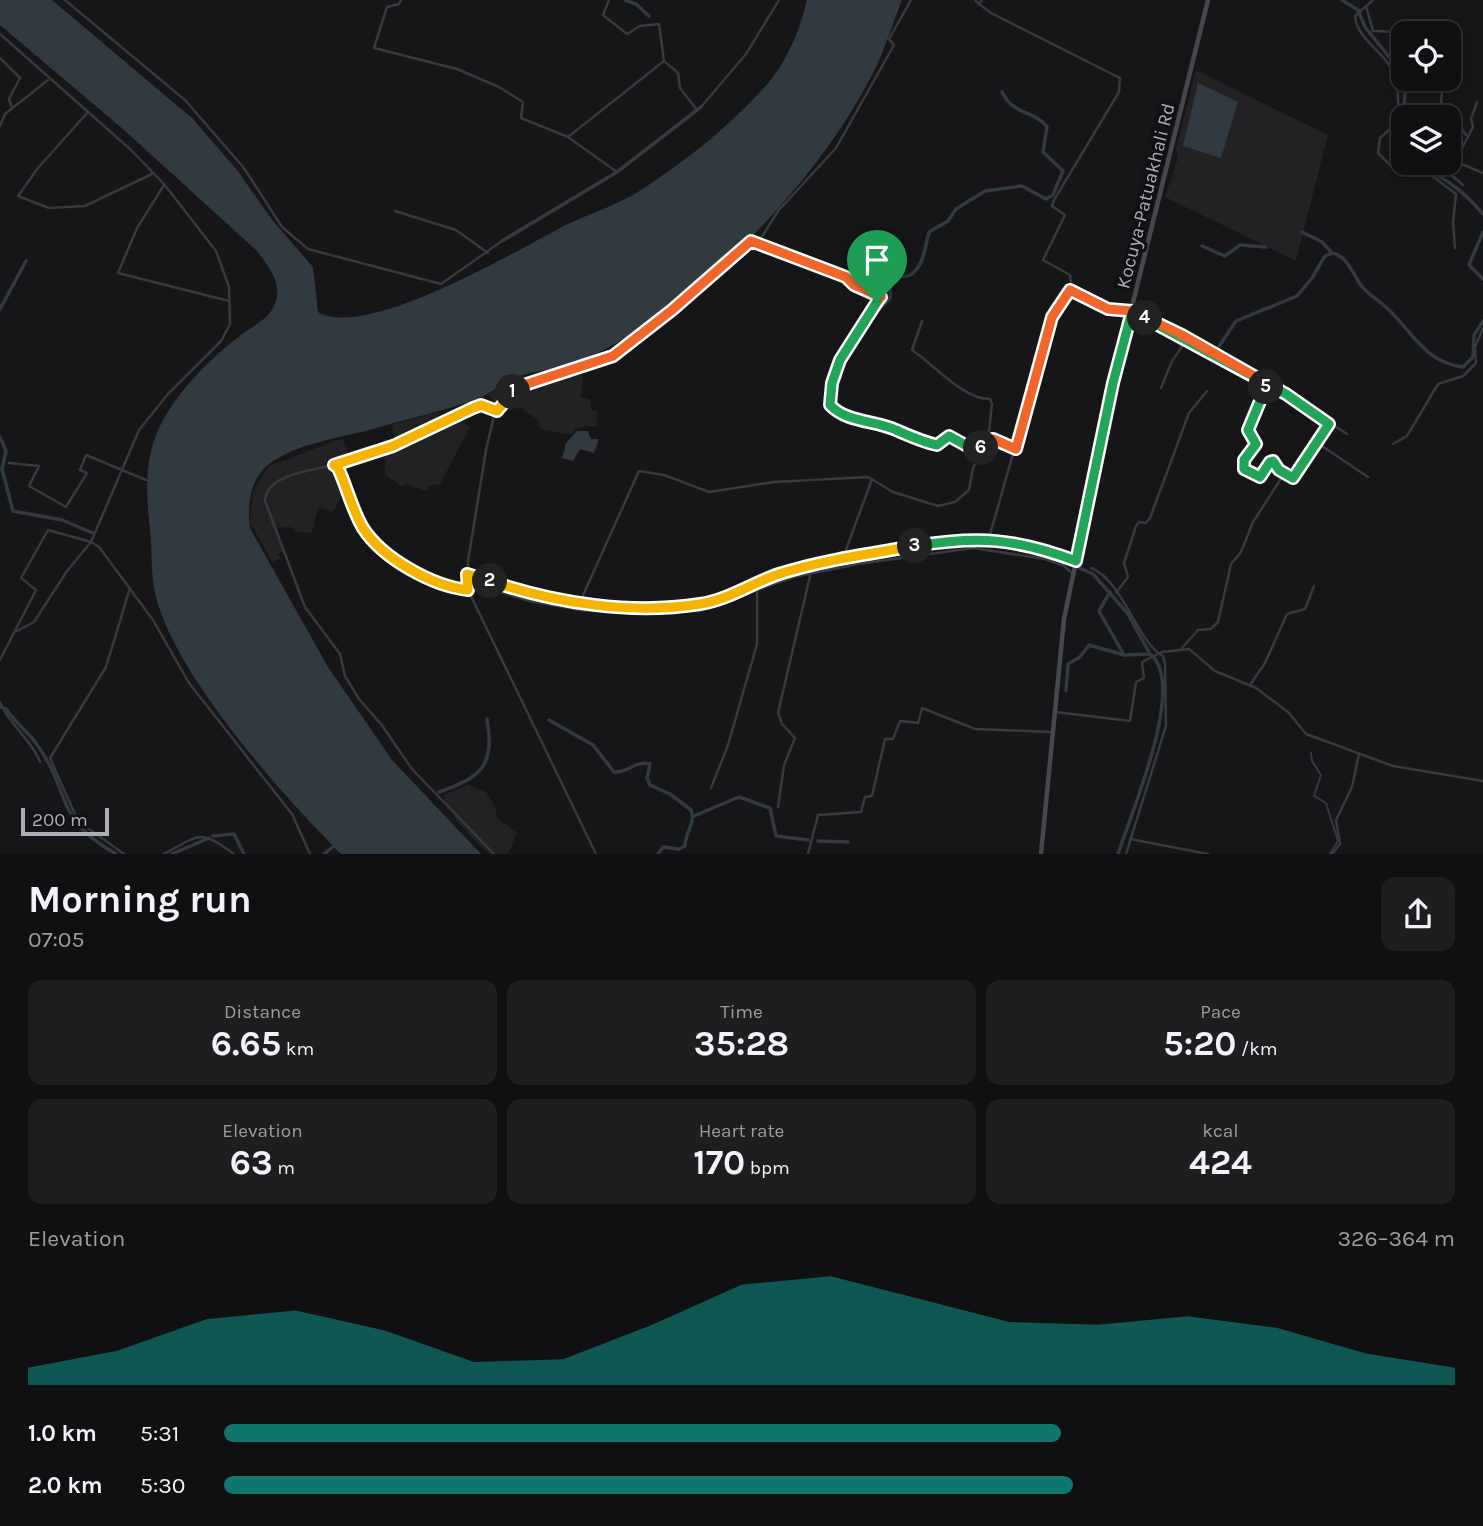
<!DOCTYPE html>
<meta charset="utf-8">
<style>
:root{--surface:#101012;--page:#1e1e20;--text:#f1f3f6;--muted:#9c9d9f;--line:#303032;--accent:#0f766e}
body{margin:0;font-family:Karla,sans-serif;background:var(--page);color:var(--text);height:100vh;display:flex;flex-direction:column;font-size:26px;white-space:nowrap}
*{box-sizing:border-box;margin:0}
p{font-size:23px;color:var(--muted)}
.icon{flex:none;width:38px;height:38px;fill:none;stroke:currentColor;stroke-width:2;stroke-linecap:round;stroke-linejoin:round}
.map{position:relative;height:854px;overflow:hidden}
.details{display:flex;flex-direction:column;background:var(--surface);flex:1}
.details>*{flex:none}
.controls{position:absolute;left:1391px;top:21px;display:grid;gap:14px}
.controls a{display:grid;place-items:center;width:70px;height:70px;border-radius:14px;background:var(--surface);box-shadow:0 4px 10px #0003,0 0 0 2px var(--line);font-size:35px}
.scale{position:absolute;left:21px;bottom:18px;width:88px;box-sizing:border-box;padding-left:7px;border:4px solid #a9aeb7;border-top:0;font-size:19px;line-height:24px;white-space:nowrap;color:#a9aeb7;-webkit-text-stroke:5px #111113;paint-order:stroke}
.pin{position:absolute;display:grid;place-items:center;width:60px;height:60px;color:#fff;margin:-72px -30px;border-radius:50% 50% 50% 0;rotate:-45deg;box-shadow:0 0 7px #0007}
.pin .icon{rotate:45deg}
.km{position:absolute;width:35px;height:35px;margin:-18px;border-radius:50%;background:#222;color:#fff;font-size:19px;line-height:35px;text-align:center}
.round{display:grid;place-items:center;flex:none;width:74px;height:74px;border-radius:14px;background:var(--page)}
.head{display:flex;align-items:center;justify-content:space-between;height:119px;padding:0 28px}
h1{font-size:38px;font-weight:700;line-height:52px}
.metrics{display:grid;grid-template-columns:repeat(3,1fr);gap:10px;height:119px;padding:7px 28px}
.metrics div{display:grid;align-content:center;border-radius:14px;background:var(--page);text-align:center}
.metrics b{font-size:35px;font-weight:700}
.metrics small{font-size:19px;font-weight:400}
.metrics p{font-size:19px}
.chart{height:196px;padding:14px 28px}
.chart p{display:flex;justify-content:space-between}
.chart svg{width:100%;height:126px;margin-top:7px;fill:var(--accent);opacity:.7}
ul{padding:0 28px;list-style:none;font-size:23px}
li{display:grid;grid-template-columns:112px 84px 1fr;align-items:center;height:52px}
li i{height:18px;border-radius:9px;background:var(--accent)}
.map>svg:first-child{display:block}
.built{fill:#222225}
.water{fill:#303a40}
.lines{fill:none;stroke-linecap:round;stroke-linejoin:round}
.stream{stroke:#303a40;stroke-width:2}
.canal{stroke:#303a40;stroke-width:3.5}
.minor{stroke:#38393c;stroke-width:2.5}
.tertiary{stroke:#38393c;stroke-width:3.5}
.secondary{stroke:#46484c;stroke-width:4.5}
.split-1-casing{stroke:#fff;stroke-width:14}
.split-2-casing{stroke:#fff;stroke-width:14}
.split-3-casing{stroke:#fff;stroke-width:14}
.split-4-casing{stroke:#fff;stroke-width:14}
.split-5-casing{stroke:#fff;stroke-width:14}
.split-6-casing{stroke:#fff;stroke-width:14}
.split-7-casing{stroke:#fff;stroke-width:14}
.split-1{stroke:#f0652b;stroke-width:9}
.split-2{stroke:#f5b400;stroke-width:9}
.split-3{stroke:#f5b400;stroke-width:9}
.split-4{stroke:#22a559;stroke-width:9}
.split-5{stroke:#22a559;stroke-width:9}
.split-6{stroke:#f0652b;stroke-width:9}
.split-7{stroke:#22a559;stroke-width:9}
.labels{text-anchor:middle;dominant-baseline:central;stroke-width:7;stroke-linejoin:round;paint-order:stroke}
.street-label{font-size:19px;fill:#a9aeb7;stroke:#111113}
</style>
<div class="map">
<svg width="1483" height="854" viewBox="0 0 1483 854">
<rect width="100%" height="100%" fill="#161618"/>
<g class="built">
<polygon points="1196,70 1328,135 1296,261 1165,197 1178,158 1176,149"/>
<polygon points="584,366 581,398 590,399 591,410 597,411 597,426 578,427 570,435 540,429 539,420 524,411 510,395 497,406 488,394 520,378 523,388 530,389 535,383"/>
<polygon points="439,412 438,432 457,419 470,427 440,484 429,486 427,491 407,484 401,486 385,475 385,451 398,446 391,425"/>
<polygon points="343,438 349,457 328,464 327,468 335,472 335,478 345,489 333,512 318,508 312,533 296,532 291,527 277,528 285,551 278,554 281,558 272,562 250,522 253,491 269,466"/>
<polygon points="468,785 486,792 495,806 497,818 517,833 508,854 490,854 481,847 457,821 444,799 444,795"/>
</g>
<g class="water">
<path d="M 0,0 L 52,0 L 193,119 L 237,170 L 273,221 L 313,267 L 318,312 C 364,341 516,251 562,227 C 589,213 620,205 644,188 C 687,160 728,127 763,89 C 786,64 799,33 807,0 L 902,0 C 893,22 886,47 875,69 C 820,181 691,317 573,364 C 555,371 534,370 517,377 C 502,382 489,395 475,400 C 443,411 407,419 373,429 C 340,438 296,443 268,465 C 250,479 247,507 250,528 L 328,667 L 392,760 L 481,854 L 341,854 C 283,796 168,668 154,588 C 151,569 152,549 150,529 C 146,495 144,458 160,426 C 178,390 210,359 241,335 C 252,326 266,321 273,308 C 285,286 270,268 257,251 L 124,130 L 0,25 Z"/>
<polygon points="1198,83 1238,102 1221,158 1183,146"/>
<polygon points="577,431 588,431 591,439 599,439 594,453 580,449 573,461 562,458 566,443"/>
</g>
<g class="lines">
<polyline class="stream" points="1311,753 1312,761 1321,775 1314,796 1326,803 1338,841 1330,854"/>
<g class="canal">
<polyline points="625,0 636,4 649,16"/>
<polyline points="1342,0 1358,10 1365,27 1394,63 1405,91 1404,117"/>
<path d="M 1419,163 L 1422,168 C 1448,179 1465,193 1483,214"/>
<polyline points="1302,232 1322,242 1332,253"/>
<polyline points="1483,232 1469,265 1483,279"/>
<polyline points="1202,246 1225,256 1240,245 1266,247"/>
<polyline points="0,309 26,261"/>
<path d="M 870,319 L 890,298 C 891,292 889,285 891,281 C 895,275 907,278 912,274 C 925,263 925,245 929,232 L 948,221 L 956,209 L 985,191 L 1022,186 L 1046,199 L 1053,195 L 1063,171 L 1043,152 L 1047,127 C 1034,110 1014,116 1002,92"/>
<path d="M 1216,351 L 1236,321 L 1297,296 L 1312,278 L 1325,256 L 1332,253 C 1346,255 1353,273 1360,284 C 1368,295 1379,300 1388,309 C 1413,333 1426,363 1463,367 L 1473,357 L 1474,335 L 1483,321"/>
<polyline points="0,437 6,451 2,469 13,511 62,520 93,533"/>
<path d="M 470,578 C 521,595 567,608 621,609"/>
<path d="M 748,590 L 790,575 L 854,560 L 966,544 L 1009,546 L 1060,559 L 1093,574 L 1128,614 L 1150,654 C 1188,683 1130,816 1118,854"/>
<polyline points="1110,592 1099,611 1124,655"/>
<polyline points="671,610 715,604"/>
<polyline points="1066,691 1068,664 1080,657 1089,645 1124,655 1150,654"/>
<path d="M 0,707 L 6,709 C 15,722 29,733 38,746 C 73,796 52,817 116,854"/>
<path d="M 549,720 L 593,745 L 614,772 C 627,773 637,760 650,764 L 647,778 L 650,785 L 670,794 L 691,810 C 696,823 685,833 685,846 L 679,849 L 663,847 L 658,854"/>
<path d="M 439,792 C 481,777 495,767 487,719"/>
<polyline points="694,816 739,797 770,808 776,836 808,840"/>
<polyline points="213,836 234,834 244,854"/>
<polyline points="818,841 848,842"/>
<polyline points="172,854 209,838"/>
<polyline points="324,854 335,845"/>
</g>
<g class="minor">
<polyline points="65,0 185,100 244,168 282,227 308,249 441,284 502,241"/>
<polyline points="401,0 399,4 387,7 374,48 457,69 499,87 523,102 521,118 568,137 617,172"/>
<polyline points="609,0 603,15 627,34 640,26 659,24 664,61 678,73 680,88 697,110"/>
<polyline points="975,0 979,4 982,0"/>
<path d="M 1373,0 L 1355,16 C 1356,36 1379,49 1389,65 C 1398,80 1399,96 1398,113 L 1394,116 L 1397,123 L 1380,138 L 1378,153 L 1390,165 L 1431,175 L 1456,194 L 1453,222 L 1455,248"/>
<polyline points="979,4 991,13 1120,78 1119,92 1054,200 1052,206 1065,215 1043,260 1070,275 1072,291 1108,309 1132,311 1182,335 1286,394 1347,434"/>
<polyline points="1366,6 1373,31 1397,32 1404,36"/>
<polyline points="0,34 130,149 164,184 216,251 229,287 230,324 221,341 168,394 139,430 91,542 99,547 153,620 189,683 292,814 310,854"/>
<polyline points="0,58 20,78 9,99 12,108"/>
<polyline points="1432,79 1433,85 1442,91 1440,117"/>
<polyline points="701,107 746,54 779,0"/>
<polyline points="88,112 38,168 18,196 49,208 85,206 152,174"/>
<polyline points="1449,120 1457,121 1466,135"/>
<polyline points="0,126 5,114 48,80"/>
<polyline points="568,137 664,61"/>
<polyline points="1457,162 1483,173"/>
<polyline points="164,185 137,228 118,273 229,301"/>
<polyline points="1463,185 1449,173 1473,127 1471,119 1477,102"/>
<polyline points="395,211 456,230 488,253"/>
<path d="M 758,243 L 846,277 L 854,285 L 881,297 C 867,322 819,374 831,407 L 927,443 L 937,445 L 949,436 L 967,446 L 981,449"/>
<path d="M 922,321 L 912,350 C 932,363 964,400 990,399 L 992,404 L 988,440"/>
<polyline points="1268,384 1248,430 1256,444 1244,460 1244,469 1260,477 1270,462 1274,462 1284,474"/>
<polyline points="1161,388 1172,361 1188,338"/>
<polyline points="1316,442 1368,477"/>
<polyline points="1393,444 1407,436 1438,384 1463,376 1476,363 1475,347 1483,328"/>
<polyline points="9,463 39,466 29,486 66,507 87,473 80,470 86,455 146,480"/>
<polyline points="335,465 393,446 473,408 481,405 497,411"/>
<polyline points="989,538 1052,317 1070,290"/>
<polyline points="843,558 872,479"/>
<path d="M 1091,568 C 1122,579 1139,645 1163,656 L 1165,663 L 1166,726 L 1126,854"/>
<polyline points="467,574 543,598 580,602 639,471 664,475 709,492 774,482 868,477 893,492 938,506 955,502 969,490 973,468 988,441 997,439 1016,449"/>
<path d="M 468,590 C 432,586 382,558 363,528 C 352,511 347,487 338,468 L 334,465 C 313,470 266,474 265,501 L 305,607 L 340,654 L 345,676 L 359,699 L 381,724 L 412,769 L 494,854"/>
<polyline points="498,591 529,601 586,611 699,611 794,577 858,564 973,548 1045,559 1064,566 1073,574"/>
<polyline points="1116,593 1128,577 1124,563 1136,526 1139,522 1146,523 1150,518 1189,413 1207,391"/>
<path d="M 580,602 C 616,611 682,610 718,601 C 740,595 760,581 782,574 C 814,563 847,559 881,553 C 961,539 995,531 1074,560"/>
<polyline points="1182,648 1198,630 1211,629 1218,622 1231,564 1241,552 1253,522 1284,474 1294,477 1329,424"/>
<polyline points="0,660 36,590 21,578 48,530 91,542 67,571 34,622 15,632"/>
<polyline points="1250,685 1265,663 1287,614 1305,609 1314,586"/>
<path d="M 0,702 C 9,725 30,737 40,762"/>
<polyline points="1056,712 1130,721 1136,682 1144,678 1142,662 1162,652 1189,649 1215,671 1256,688 1288,712 1306,734 1393,766 1483,781"/>
<polyline points="711,788 728,745 757,644 757,590"/>
<polyline points="778,807 784,765 795,738 782,724 778,713 810,576"/>
<polyline points="1130,839 1208,854"/>
<polyline points="124,854 78,821 50,758 106,667 130,588"/>
<path d="M 164,854 C 201,834 199,829 234,854"/>
<polyline points="596,854 468,590 468,561 486,450 494,416 501,405 521,386 613,356 672,310 751,241 758,243 778,211 836,148 894,45 889,39 911,0"/>
<polyline points="808,854 818,815 861,812 865,797 872,796 885,739 893,739 900,721 918,723 922,708 975,729 1051,732"/>
<polyline points="1332,854 1340,844 1336,820 1352,787 1359,754"/>
</g>
<polyline class="tertiary" points="502,241 617,172 701,107"/>
<polyline class="secondary" points="1041,854 1064,619 1113,383 1208,0"/>
</g>
<g class="lines">
<defs>
<polyline id="split-1" points="513,392 521,386 613,356 672,310 751,241 846,277 854,285 881,297 877,302"/>
<path id="split-2" d="M 490,581 L 467,574 L 468,590 C 432,586 382,558 363,528 C 352,510 347,487 338,468 L 334,465 L 393,446 L 473,408 L 481,405 L 497,411 L 513,392"/>
<path id="split-3" d="M 490,581 C 556,603 631,615 700,604 C 728,600 752,583 779,574 C 823,560 869,554 915,546"/>
<path id="split-4" d="M 915,546 C 978,536 1015,538 1076,561 L 1113,383 L 1132,311 L 1145,318"/>
<polyline id="split-5" points="1145,318 1286,394 1329,424 1293,478 1279,470 1273,461 1270,462 1260,477 1244,469 1244,460 1256,444 1248,430 1266,387"/>
<polyline id="split-6" points="981,448 993,439 1016,449 1052,317 1070,290 1108,309 1132,311 1182,335 1268,384 1266,387"/>
<path id="split-7" d="M 877,302 L 840,360 L 832,383 L 830,405 C 847,423 875,420 896,430 C 910,436 923,442 937,445 L 949,436 L 967,446 L 981,448"/>
</defs>
<use href="#split-1" class="split-1-casing"/>
<use href="#split-2" class="split-2-casing"/>
<use href="#split-3" class="split-3-casing"/>
<use href="#split-4" class="split-4-casing"/>
<use href="#split-5" class="split-5-casing"/>
<use href="#split-6" class="split-6-casing"/>
<use href="#split-7" class="split-7-casing"/>
<use href="#split-1" class="split-1"/>
<use href="#split-2" class="split-2"/>
<use href="#split-3" class="split-3"/>
<use href="#split-4" class="split-4"/>
<use href="#split-5" class="split-5"/>
<use href="#split-6" class="split-6"/>
<use href="#split-7" class="split-7"/>
</g>
<g class="labels">
<g class="street-label">
<text transform="translate(1146 196) rotate(-76)">Kocuya-Patuakhali Rd</text>
</g>
</g>
</svg>
<div class="controls">
<a><svg class="icon" aria-label="locate" viewBox="0 0 24 24"><circle cx="12" cy="12" r="6"/><path d="M12 2v4M12 18v4M2 12h4M18 12h4"/></svg></a>
<a><svg class="icon" aria-label="layers" viewBox="0 0 24 24"><path d="M12 4l9 5-9 5-9-5zM3 14l9 5 9-5"/></svg></a>
</div>
<div class="scale">200 m</div>
<div class="pin" style="left:877px;top:302px;background:#1e9e55"><svg class="icon" aria-label="arrive" viewBox="0 0 24 24"><path d="M6 21V4h12l-3 4 3 4H6"/></svg></div>
<b class="km" style="left:513px;top:392px">1</b>
<b class="km" style="left:490px;top:581px">2</b>
<b class="km" style="left:915px;top:546px">3</b>
<b class="km" style="left:1145px;top:318px">4</b>
<b class="km" style="left:1266px;top:387px">5</b>
<b class="km" style="left:981px;top:448px">6</b>
</div>
<section class="details">
<div class="head"><div><h1>Morning run</h1><p>07:05</p></div><a class="round"><svg class="icon" aria-label="share" viewBox="0 0 24 24"><path d="M12 15V3M7 8l5-5 5 5M5 13v7h14v-7"/></svg></a></div>
<div class="metrics">
<div><p>Distance</p><b>6.65<small> km</small></b></div>
<div><p>Time</p><b>35:28</b></div>
<div><p>Pace</p><b>5:20<small> /km</small></b></div>
</div>
<div class="metrics">
<div><p>Elevation</p><b>63<small> m</small></b></div>
<div><p>Heart rate</p><b>170<small> bpm</small></b></div>
<div><p>kcal</p><b>424</b></div>
</div>
<div class="chart"><p><span>Elevation</span>326–364 m</p>
<svg viewBox="0 0 160 44" preserveAspectRatio="none"><path d="M0 44V38L10 32L20 21L30 18L40 25L50 36L60 35L70 23L80 9L90 6L100 14L110 22L120 23L130 20L140 24L150 33L160 38V44z"/></svg>
</div>
<ul>
<li><b>1.0 km</b>5:31<i style="width:68%"></i></li>
<li><b>2.0 km</b>5:30<i style="width:69%"></i></li>
</ul>
</section>
